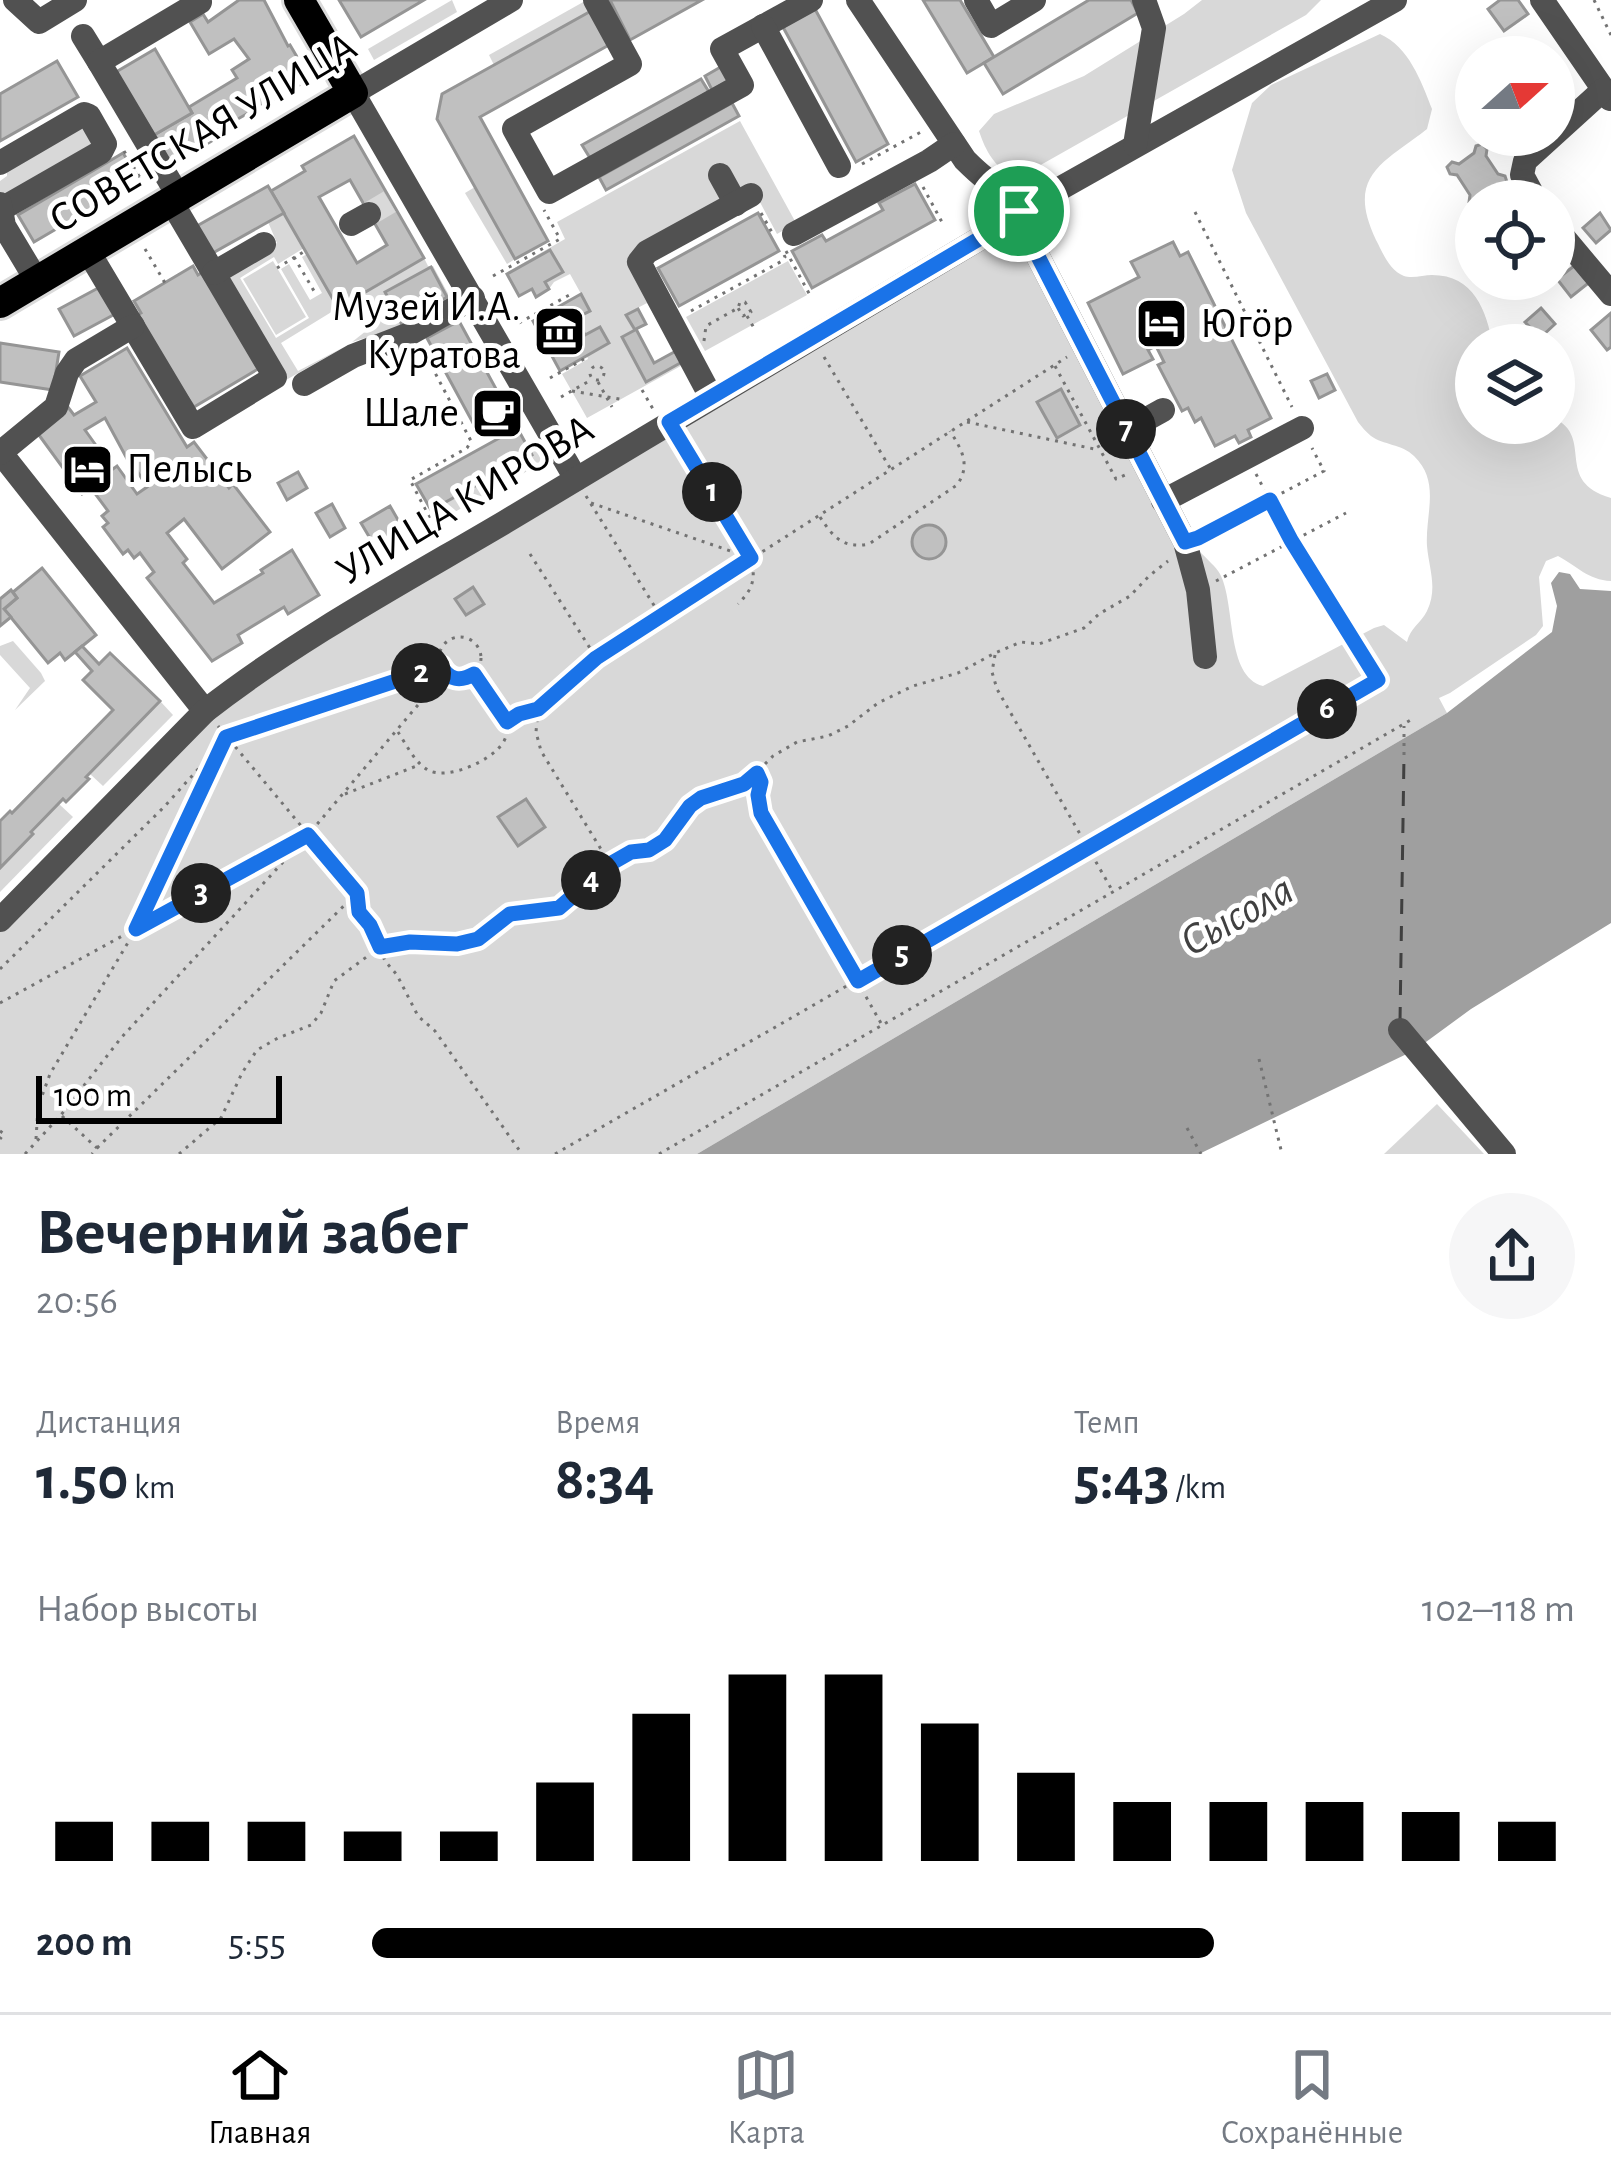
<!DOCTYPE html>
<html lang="ru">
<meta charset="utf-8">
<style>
:root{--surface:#fff;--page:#f6f6f7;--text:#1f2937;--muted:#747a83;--line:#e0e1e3;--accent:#000}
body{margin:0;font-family:"Alegreya Sans",sans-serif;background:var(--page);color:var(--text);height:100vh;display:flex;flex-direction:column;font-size:45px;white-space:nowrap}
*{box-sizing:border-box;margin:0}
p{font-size:39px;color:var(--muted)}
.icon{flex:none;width:66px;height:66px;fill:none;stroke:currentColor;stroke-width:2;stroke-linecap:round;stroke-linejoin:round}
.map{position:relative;height:1154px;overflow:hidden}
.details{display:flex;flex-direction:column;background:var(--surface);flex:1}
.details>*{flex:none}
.needle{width:78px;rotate:69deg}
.tools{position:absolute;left:1455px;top:36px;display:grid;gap:24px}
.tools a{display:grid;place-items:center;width:120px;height:120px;border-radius:50%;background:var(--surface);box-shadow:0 12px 48px #0002;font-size:60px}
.scale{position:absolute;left:36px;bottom:30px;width:246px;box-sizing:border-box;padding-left:12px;border:6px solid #000;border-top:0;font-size:33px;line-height:42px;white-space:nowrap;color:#000;-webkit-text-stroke:9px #fff;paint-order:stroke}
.pin{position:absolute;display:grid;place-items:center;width:102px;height:102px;color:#fff;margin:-51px;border:6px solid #fff;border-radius:50%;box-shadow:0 3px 12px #0007}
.km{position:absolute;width:60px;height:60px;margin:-30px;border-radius:50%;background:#222;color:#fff;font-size:33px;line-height:60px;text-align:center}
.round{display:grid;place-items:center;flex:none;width:126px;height:126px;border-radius:63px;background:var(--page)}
.head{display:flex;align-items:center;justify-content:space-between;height:204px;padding:0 36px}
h1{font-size:66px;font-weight:700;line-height:90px}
.stats{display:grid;grid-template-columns:repeat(3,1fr);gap:18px;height:204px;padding:12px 36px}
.stats div{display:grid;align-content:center}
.stats b{font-size:60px;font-weight:700}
.stats small{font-size:33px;font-weight:400}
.stats p{font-size:33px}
.chart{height:336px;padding:24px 36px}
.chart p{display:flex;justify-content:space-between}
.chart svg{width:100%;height:216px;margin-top:12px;stroke:var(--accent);stroke-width:6}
ul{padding:0 36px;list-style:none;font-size:39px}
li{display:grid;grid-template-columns:192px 144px 1fr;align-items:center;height:90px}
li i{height:30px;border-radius:15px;background:var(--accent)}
.tabs{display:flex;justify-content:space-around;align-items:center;height:168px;border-top:3px solid var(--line);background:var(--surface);font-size:33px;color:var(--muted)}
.tabs a{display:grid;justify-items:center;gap:6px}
.tabs .current{color:var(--accent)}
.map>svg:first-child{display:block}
.green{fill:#d8d8d8}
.water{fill:#9f9f9f}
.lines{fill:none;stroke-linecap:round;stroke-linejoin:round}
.ferry{stroke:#404040;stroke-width:3;stroke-dasharray:15 12;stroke-linecap:butt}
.building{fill:#c0c0c0;stroke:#959595;stroke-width:3;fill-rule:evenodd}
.minor-tunnel{stroke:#d9d9d9;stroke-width:24;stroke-dasharray:24 12;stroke-linecap:butt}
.major-casing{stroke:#dbdbdb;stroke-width:36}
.path{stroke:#737373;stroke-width:3;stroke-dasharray:3 6;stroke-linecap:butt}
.minor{stroke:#515151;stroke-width:24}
.major{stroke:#000;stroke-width:30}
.route-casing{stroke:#fff;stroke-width:24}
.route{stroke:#1a73e8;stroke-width:15}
.labels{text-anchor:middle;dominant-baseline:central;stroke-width:10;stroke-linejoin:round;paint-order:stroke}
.street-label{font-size:42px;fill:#000;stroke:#fff}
.poi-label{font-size:42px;fill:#000;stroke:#fff;text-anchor:end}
.water-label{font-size:45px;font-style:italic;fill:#404040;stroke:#fff}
</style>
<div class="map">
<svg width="1611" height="1154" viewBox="0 0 1611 1154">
<rect width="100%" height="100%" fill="#fff"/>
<g class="green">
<polygon points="452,0 457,12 374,60 368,49"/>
<path d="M 1202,0 L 1321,0 L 1306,15 L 1030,171 L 1013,178 C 994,165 986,152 979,131 L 994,114 L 1084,76 L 1184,14 Z"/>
<polygon points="585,1 591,11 494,65 489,55"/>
<path d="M 1380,34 C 1409,47 1421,81 1432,109 L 1427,129 C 1384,163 1345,175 1376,240 C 1383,253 1389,270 1404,276 C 1412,279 1424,275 1432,275 C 1474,275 1486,310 1493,345 L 1476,345 L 1476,423 L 1554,423 L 1554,418 C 1595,438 1553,481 1611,498 L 1611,581 C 1588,580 1577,566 1558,556 L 1546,561 L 1539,577 L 1543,626 L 1536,635 L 1450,693 L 1439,698 L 1447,713 L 697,1154 L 0,1154 L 0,930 L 191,739 L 241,694 L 371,613 L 1000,238 L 1019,243 L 1168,527 L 1181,564 L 1200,561 L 1201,553 C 1207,559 1216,567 1220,574 C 1236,604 1225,676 1263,686 L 1374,628 L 1384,625 L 1407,642 C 1410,628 1421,623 1427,611 C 1438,588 1429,569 1427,546 C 1425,514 1441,482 1414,456 C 1402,444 1383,445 1371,436 C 1366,432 1362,427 1358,422 L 1246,213 L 1232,170 L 1252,103 L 1271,85 Z"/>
<polygon points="82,118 102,142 10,201 0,194 0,181 7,176 7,169"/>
<polygon points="740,121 796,223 777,234 753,189 723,201 638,249 670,343 647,303 626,314 635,330 623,338 646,381 682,362 688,362 587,418 562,374 588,359 587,356 608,343 585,335 576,318 590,310 570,274 554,282 549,289 545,282 563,272 551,250 506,273 565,239 557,222"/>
<polygon points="475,187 515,259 507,264 465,193"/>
<polygon points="284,213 304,248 278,264 274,257 240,278 276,338 309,318 281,269 289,264 310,300 322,293 302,257 307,254 338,308 281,343 298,371 344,347 286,380 224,275 277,243 268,222"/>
<polygon points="424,258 428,266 433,266 451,299 433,316 428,308 447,297 430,267 385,293 401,322 421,312 425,320 352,342 366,331 349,301"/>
<polygon points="273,261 306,317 276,335 243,279"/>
<polygon points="788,261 807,295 705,351 686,317"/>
<polygon points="532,442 541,458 538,465 437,522 431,510 532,455 527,445"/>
<polygon points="13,641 41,673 45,681 15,710 30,688 0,655 0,646"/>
<polygon points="160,701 173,715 103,786 89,773"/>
<polygon points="59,804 73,817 0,892 0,868"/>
<polygon points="1437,1104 1484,1154 1384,1154"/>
</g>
<polygon class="water" points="1559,572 1570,574 1580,589 1611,591 1611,923 1471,1009 1415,1050 1199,1154 697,1154 1447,713 1552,632 1557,606 1551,583"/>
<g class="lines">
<polyline class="ferry" points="1400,1022 1404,755"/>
</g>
<g class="building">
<polygon points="239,0 264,0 288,46 290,45 310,79 225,126 228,131 195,151 192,145 168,160 154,135 192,113 189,107 237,78 232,70 249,59 234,39 209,54 190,22 203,14 208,22"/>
<polygon points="339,0 424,0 361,37"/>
<polygon points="610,0 702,0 630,40"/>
<polygon points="923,0 960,0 994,57 967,73"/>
<polygon points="1089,0 1131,0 1138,13 1003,94 984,63"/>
<polygon points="1500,0 1518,0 1528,14 1504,31 1488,9"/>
<polygon points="815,9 888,144 856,162 783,27"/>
<polygon points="591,11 609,45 480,117 548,241 515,259 437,119 442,94"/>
<polygon points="155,49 192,113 154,135 116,72"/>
<polygon points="57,61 78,97 0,141 0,94"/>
<polygon points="724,65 731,79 712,90 705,76"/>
<polygon points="701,79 709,92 590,158 582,145"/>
<polygon points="1554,83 1573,98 1554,121"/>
<polygon points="732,103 739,116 606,190 599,177"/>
<path d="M 354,136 L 424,258 L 338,308 L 271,191 L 305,171 L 302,166 ZM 350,180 L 387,245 L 357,263 L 319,197 Z"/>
<polygon points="1482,144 1487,149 1486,156 1498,174 1505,176 1507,182 1503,188 1496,187 1482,196 1482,201 1476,201 1474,206 1469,202 1470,195 1457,175 1450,174 1447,167 1452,162 1459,164 1474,153 1476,146"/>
<polygon points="123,153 140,180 34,242 18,215"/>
<polygon points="915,184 935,220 812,288 792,251 822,235 826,241 883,210 879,203"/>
<polygon points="268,186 284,213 211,254 195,227"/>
<polygon points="758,213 779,251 679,306 658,268"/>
<polygon points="1600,213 1611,230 1596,243 1583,228"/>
<polygon points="1173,242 1180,256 1188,252 1271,418 1248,430 1251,437 1239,443 1235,436 1215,446 1201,418 1195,422 1188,408 1182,411 1158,365 1164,362 1156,346 1148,350 1153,359 1123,374 1088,303 1139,277 1131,262"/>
<polygon points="550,250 563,272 545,282 549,289 536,297 532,289 519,296 507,274"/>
<polygon points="1578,263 1591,281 1571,297 1557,279"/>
<polygon points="193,266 198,275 208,269 258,369 194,407 132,318 141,313 134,301"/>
<polygon points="431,267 447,297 401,323 385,292"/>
<polygon points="102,286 117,313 74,336 59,309"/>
<polygon points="581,294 590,311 576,318 585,335 600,327 609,343 560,371 533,321"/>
<polygon points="1541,308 1555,324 1540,338 1525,322"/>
<polygon points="638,309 646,324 636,329 654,363 676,351 682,362 646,382 622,337 635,330 626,315"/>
<polygon points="1611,313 1611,347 1607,350 1591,330"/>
<polygon points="459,321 532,455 431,510 416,484 503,436 497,426 480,436 427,338"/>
<polygon points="0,343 59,352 53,390 0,382"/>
<path d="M 127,348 L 187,447 L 194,442 L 229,488 L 233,484 L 270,532 L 222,569 L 184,519 L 167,533 L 187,559 L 183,563 L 214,603 L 263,573 L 261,570 L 292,550 L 319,595 L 288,614 L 284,607 L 238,635 L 242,643 L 212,661 L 147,578 L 154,572 L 140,553 L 134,558 L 128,550 L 123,554 L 103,527 L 108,523 L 102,516 L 108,511 L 91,488 L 82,494 L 36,431 L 68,407 L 74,415 L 96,402 L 80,376 ZM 105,418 L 132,468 L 134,466 L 147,487 L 137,494 L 117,466 L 113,469 L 85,430 Z"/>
<polygon points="1327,374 1335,390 1319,398 1311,381"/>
<polygon points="1061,389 1080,425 1057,438 1037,402"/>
<polygon points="298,472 307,488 287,500 278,483"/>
<polygon points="332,504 345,528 330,537 316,513"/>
<polygon points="390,506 409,539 380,555 361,523"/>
<circle cx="929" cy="542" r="17"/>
<polygon points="42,568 96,635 65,660 60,653 48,663 4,609 17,598 13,592"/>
<polygon points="473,587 484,604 466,615 455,599"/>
<polygon points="11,590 17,598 4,609 11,617 0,626 0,599"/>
<polygon points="82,646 99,664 110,653 160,701 86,777 89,779 66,802 63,799 31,832 33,834 0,868 0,821 10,811 12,813 113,710 83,680 92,671 75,652"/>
<polygon points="526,799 545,827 518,846 498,817"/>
</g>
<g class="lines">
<polyline class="minor-tunnel" points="369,214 391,201"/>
<defs>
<polyline id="major" points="0,303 353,93 299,0"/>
</defs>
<use href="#major" class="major-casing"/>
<g class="path">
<polyline points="1594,0 1611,35"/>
<polyline points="124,151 145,186"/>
<polyline points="862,164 921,132"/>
<polyline points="923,187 943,224"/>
<polyline points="1195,212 1292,407"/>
<polyline points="761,213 774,236"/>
<polyline points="145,249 165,283"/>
<polyline points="786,251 811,297"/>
<polyline points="294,257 314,291"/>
<polyline points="277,268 305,251"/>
<polyline points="493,276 560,239 544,210"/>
<polyline points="691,311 782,261 785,257 782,250"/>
<polyline points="747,316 754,328"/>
<polyline points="519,323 571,294"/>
<polyline points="704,341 706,326 738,308 740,302 745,302 751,312 743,316 738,308"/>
<polyline points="423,350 471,441 467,448 410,480 436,530"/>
<polyline points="824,357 890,468"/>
<circle cx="597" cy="373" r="7"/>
<polyline points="1055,366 1116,479 1127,474"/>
<polyline points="550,378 584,359"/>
<polyline points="598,382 612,407"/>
<polyline points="642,390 653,409"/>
<polyline points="572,391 625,400"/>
<polyline points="561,397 591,380"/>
<polyline points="967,422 1099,450"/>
<path d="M 680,439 L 751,558 C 756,579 753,589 738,604"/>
<polyline points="1256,474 1291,540 1376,678"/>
<polyline points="586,496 660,615"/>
<polyline points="591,503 748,557"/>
<path d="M 820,517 C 833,537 843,549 869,544 L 957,485 C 971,465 962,450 950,431"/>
<polyline points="1202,535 1324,471 1312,448"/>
<polyline points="530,554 595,656"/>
<polyline points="1216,581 1346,513"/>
<circle cx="460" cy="658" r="21"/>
<polyline points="995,655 992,672 997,689 1112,890"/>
<polyline points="475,676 507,722"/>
<polyline points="218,726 357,893 359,912 370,925 385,961 397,975 418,1016 435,1031 522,1154"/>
<path d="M 398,732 C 406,744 415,763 428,770 C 447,781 494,760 504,741 C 508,733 507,731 507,722 L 519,714 L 536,709"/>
<polyline points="1404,755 1404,726"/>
<polyline points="757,774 761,782 758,795 762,813 882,1025"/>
<polyline points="345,794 419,765"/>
<polyline points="610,864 541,751 536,732 538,709 596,658 1067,357"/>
<polyline points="0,969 164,807 227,737 441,666"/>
<polyline points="0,1003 301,838"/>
<polyline points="1259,1059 1282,1154"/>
<polyline points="62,1116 97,1148 92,1154"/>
<polyline points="1187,1128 1201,1154"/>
<polyline points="0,1131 4,1134 0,1139"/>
<polyline points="36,1139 38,1107 50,1074 136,929 223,744"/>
<polyline points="97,1148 357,893"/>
<polyline points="25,1154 61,1115 121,1038 308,835 445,673"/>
<polyline points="179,1154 221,1118 242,1073 257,1050 278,1038 311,1025 321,1013 334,981 380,947 410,942 457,944 478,939 510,914 559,908 610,864 631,852 649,849 665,840 690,806 701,798 744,785 773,756 797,742 828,736 848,726 878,703 913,686 958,673 995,653 1021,642 1039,644 1084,628 1099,614 1130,596 1149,576 1168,561"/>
<polyline points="555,1154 1388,674"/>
<polyline points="659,1154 1414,718"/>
</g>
<g class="minor">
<polyline points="15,0 39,22 75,0"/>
<polyline points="511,0 353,93 576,479"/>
<polyline points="595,0 630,64 514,129 549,192 742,85 722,49 811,0"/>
<path d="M 858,0 L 965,160 C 990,185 1014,205 1052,193 L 1395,0"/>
<polyline points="976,0 991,26 1034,0"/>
<polyline points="1542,0 1610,99"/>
<polyline points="763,26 839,166"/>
<polyline points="83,36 99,62"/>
<polyline points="1135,145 1154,28 1144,0"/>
<polyline points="0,163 84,114 89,116 105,144 101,152 3,208"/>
<polyline points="720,175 736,204"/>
<polyline points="179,197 99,62 200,2"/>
<polyline points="1022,198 1019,211 1028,237 1185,542 1198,590 1205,657"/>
<polyline points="1536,201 1522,175 1525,161 1603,90"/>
<polyline points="0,204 4,226 37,281"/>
<polyline points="351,224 369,214"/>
<polyline points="1554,226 1611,294"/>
<polyline points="794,234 929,161 954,144"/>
<polyline points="88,251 193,427 275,377 171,201"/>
<polyline points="214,273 264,244"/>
<polyline points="304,384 353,356 407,335 473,298"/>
<polyline points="711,397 639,262 647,252 751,195"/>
<polyline points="1127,430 1163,410"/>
<polyline points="0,452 205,711"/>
<polyline points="0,453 56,407 67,373 76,360 133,326"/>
<polyline points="1163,501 1302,428"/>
<path d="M 0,920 L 205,711 C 297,639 405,581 505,522 C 666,425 828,329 989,233 L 1011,220 L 1019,211"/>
<polyline points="1400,1030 1504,1154"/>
</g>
<use href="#major" class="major"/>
</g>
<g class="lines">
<defs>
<path id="route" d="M 1019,211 L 1028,237 L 1185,542 L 1198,538 L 1270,500 L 1291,540 L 1378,680 L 858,981 L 761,813 L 758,795 L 761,782 L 757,773 L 744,784 L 701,798 L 690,806 L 665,840 L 649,850 L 631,852 L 610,864 L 559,908 L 510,914 L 478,939 L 457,944 L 410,942 L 380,947 L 370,925 L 359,912 L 357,893 L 308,835 L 136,929 L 226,737 L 441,666 C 449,680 460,682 474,674 L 507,722 L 519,714 L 538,709 L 596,658 L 751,558 L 669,422 L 989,233 L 1011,220 Z"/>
</defs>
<use href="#route" class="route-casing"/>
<use href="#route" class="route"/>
</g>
<defs>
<symbol id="hotel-square" viewBox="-11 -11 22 22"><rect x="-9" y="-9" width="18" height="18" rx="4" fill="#000" stroke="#fff"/><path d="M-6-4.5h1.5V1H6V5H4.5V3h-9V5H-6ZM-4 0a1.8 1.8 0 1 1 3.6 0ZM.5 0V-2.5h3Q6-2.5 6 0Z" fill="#fff"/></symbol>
<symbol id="museum-square" viewBox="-11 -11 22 22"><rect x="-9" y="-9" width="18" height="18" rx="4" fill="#000" stroke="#fff"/><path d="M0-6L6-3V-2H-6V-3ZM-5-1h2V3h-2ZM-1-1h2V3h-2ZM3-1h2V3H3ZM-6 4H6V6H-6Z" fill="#fff"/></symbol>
<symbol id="cafe-square" viewBox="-11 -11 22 22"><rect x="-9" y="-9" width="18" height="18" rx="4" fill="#000" stroke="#fff"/><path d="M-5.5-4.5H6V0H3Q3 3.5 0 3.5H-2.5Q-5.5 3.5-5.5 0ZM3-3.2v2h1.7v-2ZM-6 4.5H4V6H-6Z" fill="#fff"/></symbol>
</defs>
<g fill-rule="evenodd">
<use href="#hotel-square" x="1132" y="294" width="59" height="59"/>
<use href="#museum-square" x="530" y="302" width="59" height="59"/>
<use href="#cafe-square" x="468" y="384" width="59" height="59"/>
<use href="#hotel-square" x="58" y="440" width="59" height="59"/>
</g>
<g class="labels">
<g class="street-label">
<text transform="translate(203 133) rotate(-31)">СОВЕТСКАЯ УЛИЦА</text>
<text transform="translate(465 500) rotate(-31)">УЛИЦА КИРОВА</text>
</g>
<g class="poi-label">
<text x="521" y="307">Музей И.А.<tspan x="521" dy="48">Куратова</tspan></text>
<text x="1200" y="324" text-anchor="start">Югöр</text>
<text x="459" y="413">Шале</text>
<text x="126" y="469" text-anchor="start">Пелысь</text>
</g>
<g class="water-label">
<text transform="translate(1237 916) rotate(-29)">Сысола</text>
</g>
</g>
</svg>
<div class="tools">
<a><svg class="needle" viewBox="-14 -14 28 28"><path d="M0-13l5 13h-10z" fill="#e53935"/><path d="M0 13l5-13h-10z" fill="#747a83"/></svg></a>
<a><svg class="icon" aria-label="locate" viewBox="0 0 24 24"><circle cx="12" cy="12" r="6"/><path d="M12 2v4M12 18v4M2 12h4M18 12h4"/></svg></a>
<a><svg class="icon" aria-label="layers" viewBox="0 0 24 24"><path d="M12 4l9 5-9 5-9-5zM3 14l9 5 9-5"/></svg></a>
</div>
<div class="scale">100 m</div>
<div class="pin" style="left:1019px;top:211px;background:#1e9e55"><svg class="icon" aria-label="arrive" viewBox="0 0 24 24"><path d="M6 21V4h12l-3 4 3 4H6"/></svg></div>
<b class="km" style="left:712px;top:492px">1</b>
<b class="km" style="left:421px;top:673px">2</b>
<b class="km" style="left:201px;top:893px">3</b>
<b class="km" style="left:591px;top:880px">4</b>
<b class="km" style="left:902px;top:955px">5</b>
<b class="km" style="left:1327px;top:709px">6</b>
<b class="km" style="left:1126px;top:429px">7</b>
</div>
<section class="details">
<div class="head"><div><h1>Вечерний забег</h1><p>20:56</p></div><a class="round"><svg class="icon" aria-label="share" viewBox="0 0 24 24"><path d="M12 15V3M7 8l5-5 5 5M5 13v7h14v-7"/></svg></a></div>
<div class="stats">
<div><p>Дистанция</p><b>1.50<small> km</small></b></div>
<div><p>Время</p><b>8:34</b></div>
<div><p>Темп</p><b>5:43<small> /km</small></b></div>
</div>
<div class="chart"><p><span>Набор высоты</span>102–118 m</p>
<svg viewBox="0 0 160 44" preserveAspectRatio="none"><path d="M5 44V36M15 44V36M25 44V36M35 44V38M45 44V38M55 44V28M65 44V14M75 44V6M85 44V6M95 44V16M105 44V26M115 44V32M125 44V32M135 44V32M145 44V34M155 44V36"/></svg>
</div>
<ul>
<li><b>200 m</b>5:55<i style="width:70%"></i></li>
</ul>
</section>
<nav class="tabs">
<a class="current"><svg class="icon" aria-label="home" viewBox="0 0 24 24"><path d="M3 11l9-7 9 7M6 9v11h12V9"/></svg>Главная</a>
<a><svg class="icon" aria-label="map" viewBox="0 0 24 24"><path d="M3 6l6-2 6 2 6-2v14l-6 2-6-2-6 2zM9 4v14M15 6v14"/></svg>Карта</a>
<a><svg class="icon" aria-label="saved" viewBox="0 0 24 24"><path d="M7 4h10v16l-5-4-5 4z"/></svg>Сохранённые</a>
</nav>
